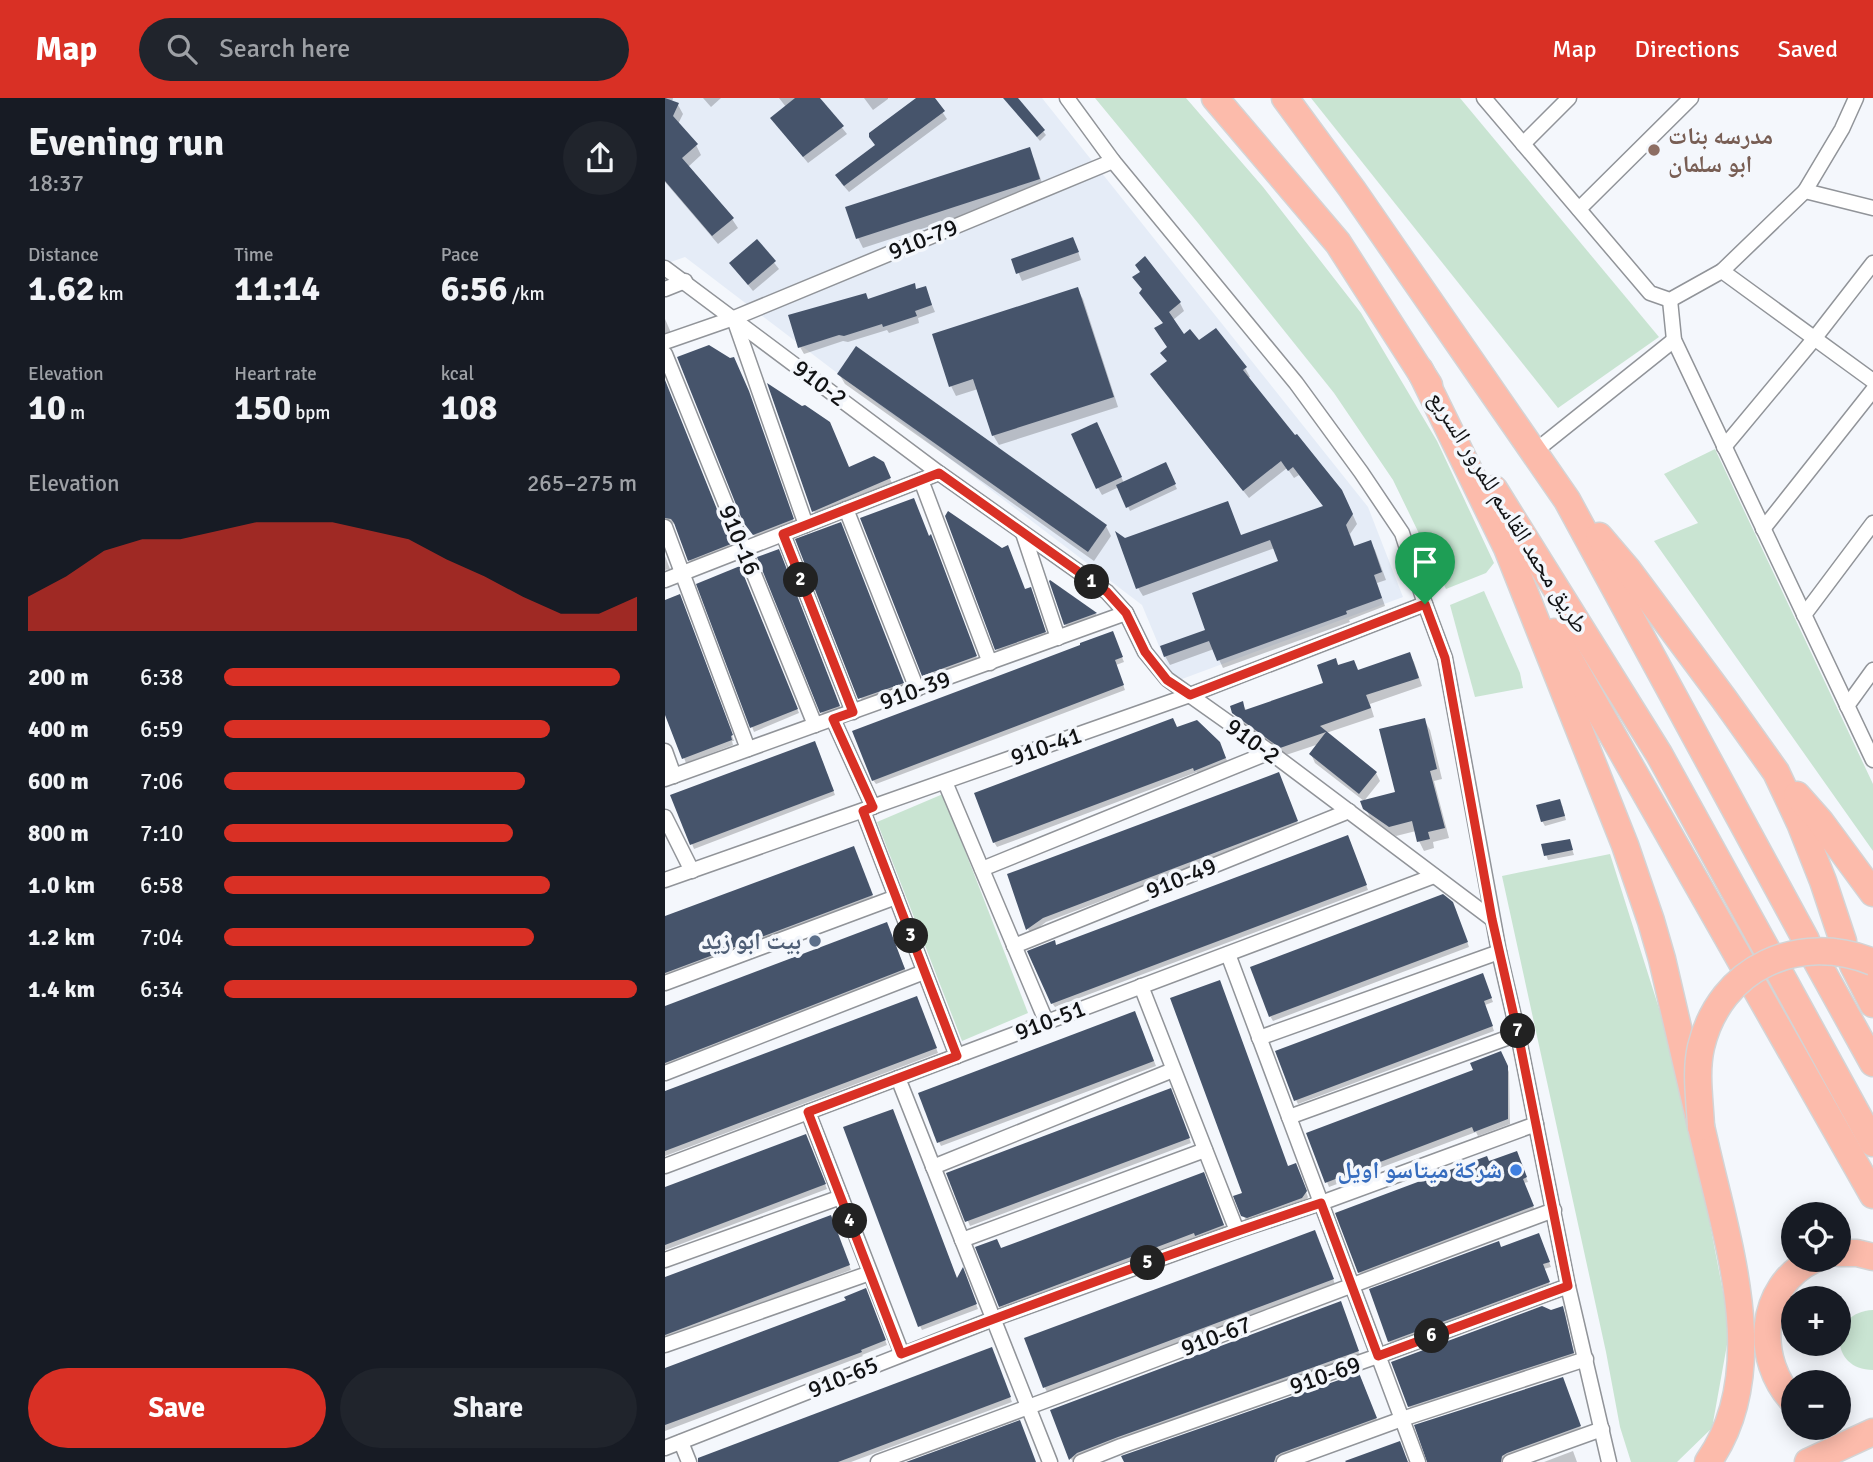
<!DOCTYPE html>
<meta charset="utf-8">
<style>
:root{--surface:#171b24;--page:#20242c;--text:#f1f3f6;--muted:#9ea1a6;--accent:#d93025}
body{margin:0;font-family:Signika,"Noto Naskh Arabic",sans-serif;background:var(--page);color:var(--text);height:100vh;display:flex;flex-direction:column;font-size:26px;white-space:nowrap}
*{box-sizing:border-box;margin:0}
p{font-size:23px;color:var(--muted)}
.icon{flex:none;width:38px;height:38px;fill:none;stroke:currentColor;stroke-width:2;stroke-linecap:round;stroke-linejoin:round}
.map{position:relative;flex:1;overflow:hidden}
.side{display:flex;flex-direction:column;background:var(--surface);width:665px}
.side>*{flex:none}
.fabs{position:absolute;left:1116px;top:1104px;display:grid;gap:14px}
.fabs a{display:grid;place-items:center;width:70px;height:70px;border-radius:50%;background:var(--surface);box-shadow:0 4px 18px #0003;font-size:35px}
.pin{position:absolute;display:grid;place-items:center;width:60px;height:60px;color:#fff;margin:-72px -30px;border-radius:50% 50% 50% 0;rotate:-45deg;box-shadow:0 0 7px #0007}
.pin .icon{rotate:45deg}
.km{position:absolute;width:35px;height:35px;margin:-18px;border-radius:50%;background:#222;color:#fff;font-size:19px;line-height:35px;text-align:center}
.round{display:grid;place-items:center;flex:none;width:74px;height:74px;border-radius:37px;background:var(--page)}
.headline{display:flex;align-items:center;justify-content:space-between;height:119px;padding:0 28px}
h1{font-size:38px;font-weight:700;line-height:52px}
.figures{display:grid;grid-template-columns:repeat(3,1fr);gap:10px;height:119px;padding:7px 28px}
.figures div{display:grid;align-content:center}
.figures b{font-size:35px;font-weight:700}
.figures small{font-size:19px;font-weight:400}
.figures p{font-size:19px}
.chart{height:196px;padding:14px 28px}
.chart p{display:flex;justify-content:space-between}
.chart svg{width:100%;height:126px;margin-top:7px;fill:var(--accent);opacity:.7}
.cta{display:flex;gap:14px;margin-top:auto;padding:14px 28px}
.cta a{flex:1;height:80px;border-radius:42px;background:var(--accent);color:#fff;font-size:28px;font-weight:700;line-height:80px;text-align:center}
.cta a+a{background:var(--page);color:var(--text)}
ul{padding:0 28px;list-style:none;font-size:23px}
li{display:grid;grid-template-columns:112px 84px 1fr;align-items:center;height:52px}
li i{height:18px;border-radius:9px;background:var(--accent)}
header{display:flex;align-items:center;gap:42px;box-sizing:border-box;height:98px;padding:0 35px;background:var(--accent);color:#fff}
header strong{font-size:33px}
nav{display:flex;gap:38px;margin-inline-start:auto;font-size:24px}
.search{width:490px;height:63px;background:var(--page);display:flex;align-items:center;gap:18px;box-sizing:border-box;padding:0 24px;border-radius:38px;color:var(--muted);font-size:26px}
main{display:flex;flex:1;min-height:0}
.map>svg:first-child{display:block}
.built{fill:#e5ecf7}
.green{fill:#c9e4d2}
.shadow{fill:#0003}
.building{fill:#46546b}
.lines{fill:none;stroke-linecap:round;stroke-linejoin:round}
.minor-casing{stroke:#919499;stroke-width:17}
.motorway-casing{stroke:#d4d4d5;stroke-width:29}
.minor{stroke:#fff;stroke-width:14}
.motorway{stroke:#fcbbab;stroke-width:26}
.motorway-bridge-casing{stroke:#d4d4d5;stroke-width:29;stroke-linecap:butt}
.motorway-bridge{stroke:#fcbbab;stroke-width:26}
.route-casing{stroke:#fff;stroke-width:14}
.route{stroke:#d93025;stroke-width:9}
.education-dot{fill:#8d6e63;stroke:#f4f7fc;stroke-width:2.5}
.service-dot{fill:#5c6f8a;stroke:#f4f7fc;stroke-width:2.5}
.shop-dot{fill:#3f7fe0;stroke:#f4f7fc;stroke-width:2.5}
.labels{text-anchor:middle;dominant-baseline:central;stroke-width:7;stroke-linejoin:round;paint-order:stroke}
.education-label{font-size:24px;font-weight:bold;fill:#785e54;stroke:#f4f7fc;text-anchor:start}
.street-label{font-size:24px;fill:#111214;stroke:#f4f7fc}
.service-label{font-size:24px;font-weight:bold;fill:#4e5e75;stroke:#f4f7fc;text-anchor:end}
.shop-label{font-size:24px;font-weight:bold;fill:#366cbe;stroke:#f4f7fc;text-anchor:end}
</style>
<header>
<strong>Map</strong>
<div class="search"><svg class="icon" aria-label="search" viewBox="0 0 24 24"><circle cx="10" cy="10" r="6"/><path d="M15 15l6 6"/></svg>Search here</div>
<nav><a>Map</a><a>Directions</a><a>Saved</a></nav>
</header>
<main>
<section class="side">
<div class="headline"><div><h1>Evening run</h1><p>18:37</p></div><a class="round"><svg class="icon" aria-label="share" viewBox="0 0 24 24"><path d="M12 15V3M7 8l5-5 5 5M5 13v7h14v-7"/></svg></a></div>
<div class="figures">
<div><p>Distance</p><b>1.62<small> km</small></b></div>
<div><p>Time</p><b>11:14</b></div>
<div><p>Pace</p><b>6:56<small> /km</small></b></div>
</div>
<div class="figures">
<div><p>Elevation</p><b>10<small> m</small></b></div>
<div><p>Heart rate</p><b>150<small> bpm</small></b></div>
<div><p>kcal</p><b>108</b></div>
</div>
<div class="chart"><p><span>Elevation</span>265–275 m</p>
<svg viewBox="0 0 160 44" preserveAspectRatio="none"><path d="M0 44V32L10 25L20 16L30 12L40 12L50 9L60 6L70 6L80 6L90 9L100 12L110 19L120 25L130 32L140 38L150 38L160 32V44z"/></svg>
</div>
<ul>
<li><b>200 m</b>6:38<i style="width:96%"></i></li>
<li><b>400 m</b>6:59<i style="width:79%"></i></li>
<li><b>600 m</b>7:06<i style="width:73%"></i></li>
<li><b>800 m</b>7:10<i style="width:70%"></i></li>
<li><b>1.0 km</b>6:58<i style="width:79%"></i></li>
<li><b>1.2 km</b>7:04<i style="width:75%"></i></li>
<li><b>1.4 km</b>6:34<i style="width:100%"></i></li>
</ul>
<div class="cta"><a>Save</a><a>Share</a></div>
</section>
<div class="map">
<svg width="1208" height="1364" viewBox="0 0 1208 1364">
<rect width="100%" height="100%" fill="#f4f7fc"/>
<polygon class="built" points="0,0 377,0 703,409 738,499 509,584 477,507 20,159 0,166"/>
<g class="green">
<polygon points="430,0 521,0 598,89 696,215 772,343 829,465 821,475 781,491 728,382 669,295 533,125"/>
<polygon points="646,0 795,0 994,239 893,310"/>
<polygon points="1050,351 1208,686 1208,753 989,443 1033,425 999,376"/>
<polygon points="819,493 855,575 858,590 810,599 785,507"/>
<polygon points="278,696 363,915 297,943 212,724"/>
<polygon points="945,756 1018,986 1065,1230 1047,1330 1012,1364 966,1364 955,1329 941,1254 837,778"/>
<path d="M 1208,1212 L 1208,1272 C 1164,1272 1163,1214 1208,1212 Z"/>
</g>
<g class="shadow">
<polygon points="0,0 8,0 7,4 13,7 18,16 13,26 31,47 36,57 23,69 67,121 73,130 53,146 0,84"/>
<polygon points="38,0 56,0 46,9"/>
<polygon points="114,0 153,0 182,36 143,65 107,21 121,9"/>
<polygon points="199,0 223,0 223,1 208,12"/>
<polygon points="254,0 268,0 282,21 184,94 176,85 212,48"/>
<polygon points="340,0 351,0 381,37 375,43"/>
<polygon points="364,52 369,61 379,91 198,150 193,140"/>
<polygon points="92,143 114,171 88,193 66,166"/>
<polygon points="411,148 416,162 357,183 348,162"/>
<polygon points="260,190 270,214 253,220 254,225 224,235 222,232 183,244 178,243 139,256 135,249 203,203"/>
<polygon points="412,191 418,201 453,309 334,347 328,337 313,291 291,298 286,288"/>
<polygon points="481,203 515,205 519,213 508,222 518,238 534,245 551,232 580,270 585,279 583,280 681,402 692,426 685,436 690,450 705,444 710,452 721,482 712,485 720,508 684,522 685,524 558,570 549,551 505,567 500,558 542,533 615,464 610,450 478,498 473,490 460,442 563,405 576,439 659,409 634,377 629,380 622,370 584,400 492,285 503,264 497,255 504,250 499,226"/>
<polygon points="0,221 7,237 0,240"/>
<polygon points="71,266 130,427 92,441 83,429"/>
<polygon points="174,276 441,428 446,438 429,463 180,286"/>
<polygon points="0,284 67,451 27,467 10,426 0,424"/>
<polygon points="105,289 184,371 220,371 227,385 151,418"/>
<polygon points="435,334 459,385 500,366 512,391 465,413 454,389 437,397 433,390"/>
<polygon points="197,421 268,442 313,563 261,582"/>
<polygon points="178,431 240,590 198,605 133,442"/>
<polygon points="115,457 176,612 159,618 157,614"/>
<polygon points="0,458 5,471 0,472"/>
<polygon points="77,474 134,615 89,634 34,486"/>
<polygon points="387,487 431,516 434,523 405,533 400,526"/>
<polygon points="360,493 368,496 382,539 335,556 332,551"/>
<polygon points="17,503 69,643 67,643 68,647 21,665 0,613 0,504"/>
<polygon points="449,540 459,564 451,567 460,592 211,686 208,682"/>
<polygon points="744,556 749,564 757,588 705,606 709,619 661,635 711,675 715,683 699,703 650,665 646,656 654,646 621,657 574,624 569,615 577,606 582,613 660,586 670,562 674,568 693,574"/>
<polygon points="759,622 765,632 777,681 769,683 784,740 768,744 769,750 759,753 754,743 751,733 731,738 706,721 697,704 732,696"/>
<polygon points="512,631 557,651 563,665 533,676 532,674 332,749 329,744"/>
<polygon points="152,649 170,697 29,751 8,698"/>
<polygon points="615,680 634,728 381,824 365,836 344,777"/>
<polygon points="897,707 901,722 880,728 877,723"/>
<polygon points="904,742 909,757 883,762 878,748"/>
<polygon points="685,744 703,792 390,909 387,905 391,849"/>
<polygon points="191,754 209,802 0,881 0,820"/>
<polygon points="790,810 804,849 608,923 605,918"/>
<polygon points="224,831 242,876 0,970 0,909"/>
<polygon points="819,881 828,904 820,907 829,933 633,1006 631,1002"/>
<polygon points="254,905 273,955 0,1058 0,995"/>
<polygon points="472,920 491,968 276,1048 274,1044"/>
<polygon points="838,960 844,974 845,1026 813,1038 811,1034 664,1089 662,1084 810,973"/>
<polygon points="508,997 526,1045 305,1128 283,1076"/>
<polygon points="143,1043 162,1091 0,1152 0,1091"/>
<polygon points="853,1059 863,1084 859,1085 870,1113 697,1178 694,1174 824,1065"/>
<polygon points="624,1070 633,1072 643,1099 640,1105 585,1124 581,1122 578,1117"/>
<polygon points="541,1081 561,1132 535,1142 533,1139 338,1213 335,1208 336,1152"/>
<polygon points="168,1124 186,1172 0,1242 0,1181"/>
<polygon points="651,1138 670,1186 382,1294 380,1290 361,1241"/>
<polygon points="876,1142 886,1169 879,1171 886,1190 727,1248 724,1243 836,1151"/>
<polygon points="299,1176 313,1211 257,1232 255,1228"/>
<polygon points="203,1197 222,1247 197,1257 198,1258 0,1333 0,1272"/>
<polygon points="677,1209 695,1258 409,1364 406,1361 387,1313"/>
<polygon points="897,1211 900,1215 910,1260 747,1313 744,1308 886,1214"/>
<polygon points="328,1256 347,1304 186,1364 40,1364"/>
<polygon points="696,1281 713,1325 613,1364 460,1364"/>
<polygon points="899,1285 917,1333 839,1364 764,1364"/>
<polygon points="908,1353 912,1364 879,1364"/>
</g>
<g class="building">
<polygon points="0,0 14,5 8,18 33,46 17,60 69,120 47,138 0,83"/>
<polygon points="130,0 155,0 179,28 138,59 105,20"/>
<polygon points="251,0 270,0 280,13 179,88 170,77 210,47 204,39 204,35"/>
<polygon points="338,0 353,0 380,32 372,39"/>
<polygon points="365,49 375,81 191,141 180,109"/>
<polygon points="408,139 414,154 351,176 346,161"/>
<polygon points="92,141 111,163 83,187 64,165"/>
<polygon points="480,158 516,204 504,214 519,236 525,231 534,242 551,230 582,269 578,272 630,337 632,336 677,392 688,416 681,427 689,448 706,442 717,474 709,477 717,500 681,513 682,516 552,563 544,543 499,559 495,548 540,532 527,495 613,463 605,442 471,491 450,433 460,440 563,403 576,437 658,408 628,369 623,373 616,363 578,393 485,276 502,263 495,255 502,249 489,230 498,225 474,195 477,191 467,179 475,174 470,167"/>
<polygon points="250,185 251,191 261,188 267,207 250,213 252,218 218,229 217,226 179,238 174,237 133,250 123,217 201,195 203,201"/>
<polygon points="413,189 449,299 327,338 308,281 284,289 267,236"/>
<polygon points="44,247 65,260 69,259 84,293 129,421 88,437 78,424 12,259"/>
<polygon points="191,248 442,427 423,454 172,276"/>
<polygon points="0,282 66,446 23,463 9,425 6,421 0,420"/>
<polygon points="102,285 137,308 140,307 165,324 184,369 209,358 219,364 226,380 147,414"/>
<polygon points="432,324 457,379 431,391 406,336"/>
<polygon points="501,364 511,386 461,410 451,387"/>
<polygon points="249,400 264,438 266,436 312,558 257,578 195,420"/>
<polygon points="283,413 337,450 343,447 360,491 366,489 381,534 330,552 280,418"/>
<polygon points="176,424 239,585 193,601 130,441"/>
<polygon points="114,451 175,608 155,615 92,459"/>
<polygon points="75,468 133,611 85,630 31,486"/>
<polygon points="385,482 432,515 399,527 384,483"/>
<polygon points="15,496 68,637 66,638 67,642 17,661 0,617 0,502"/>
<polygon points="448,533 458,559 450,562 459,587 207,683 187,633 415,547 415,545"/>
<polygon points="745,554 754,580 701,597 706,610 655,628 712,674 694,696 644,656 661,634 615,650 567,615 565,608 578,603 580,612 658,585 652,567 671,560 673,567 689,562 693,572"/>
<polygon points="508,620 512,629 532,622 555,644 561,660 529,673 528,670 328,745 309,695"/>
<polygon points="760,620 772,671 765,673 780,730 763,734 765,741 752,744 747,723 724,729 698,711 695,703 730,694 714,631"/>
<polygon points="150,643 169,693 25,747 5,697"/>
<polygon points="614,674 633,723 378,820 361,832 342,776"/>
<polygon points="895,701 900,718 876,724 871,707"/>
<polygon points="683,737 702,787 386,906 362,853 390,842 391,847"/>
<polygon points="905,741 908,752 879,758 876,746"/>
<polygon points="189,748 208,797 0,875 0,818"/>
<polygon points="778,796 788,804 803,844 604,919 585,869"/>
<polygon points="222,824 240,871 0,965 0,908"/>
<polygon points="818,875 827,900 819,903 828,928 629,1003 610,953"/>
<polygon points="555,882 623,1068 631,1065 642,1093 637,1100 582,1120 576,1118 568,1098 577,1095 505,900"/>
<polygon points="252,898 272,950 0,1053 0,993"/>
<polygon points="470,913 489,963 272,1045 253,995"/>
<polygon points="836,953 843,968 843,1021 809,1034 807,1029 660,1085 641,1035 808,972 805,965"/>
<polygon points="506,990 525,1040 300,1124 281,1075"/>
<polygon points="228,1011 292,1180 298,1169 312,1206 253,1229 178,1029"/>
<polygon points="141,1036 161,1086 0,1147 0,1089"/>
<polygon points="852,1053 862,1079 858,1081 869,1108 693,1175 670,1115 822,1058 824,1063"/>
<polygon points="539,1074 559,1127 530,1138 529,1135 334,1209 310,1149 332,1141 336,1150"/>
<polygon points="166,1117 185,1167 0,1237 0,1179"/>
<polygon points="650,1132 669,1181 378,1290 359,1240"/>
<polygon points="874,1135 885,1164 878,1166 885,1184 723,1244 704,1191 834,1143 836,1149"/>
<polygon points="201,1190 221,1242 196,1252 197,1254 0,1327 0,1270 181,1202 179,1199"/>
<polygon points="676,1203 694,1253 453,1339 412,1355 404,1362 385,1312"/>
<polygon points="877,1208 886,1212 898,1208 909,1255 743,1309 726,1264"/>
<polygon points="327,1249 346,1299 173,1364 33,1364 33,1360"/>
<polygon points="694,1275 712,1320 616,1355 611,1358 609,1364 459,1364 456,1358"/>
<polygon points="898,1279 916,1328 842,1355 837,1358 836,1364 762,1364 749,1327"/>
<polygon points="355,1322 371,1364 241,1364 301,1342"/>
<polygon points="735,1343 743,1364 681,1364 680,1363"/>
</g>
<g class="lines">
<defs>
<g id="minor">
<polyline points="402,0 448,63 631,285 696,374 737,435 760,506 780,560 834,854 853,936 903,1188 944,1364"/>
<polyline points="819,0 985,195 1005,202 1057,173 1140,93 1177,31 1191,0"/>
<polyline points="858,46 904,0"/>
<polyline points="1140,93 1208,110"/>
<polyline points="914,111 1026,0"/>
<polyline points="0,170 274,375 442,494 461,515 480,554 502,581 605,654 827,821"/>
<polyline points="1057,173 1208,283"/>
<polyline points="0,191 20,183"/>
<polyline points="1005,202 1009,242 1208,662"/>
<polyline points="69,221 141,427"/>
<polyline points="0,244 69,220 448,63"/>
<polyline points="0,256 150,627"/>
<polyline points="1059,349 1149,241 1208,165"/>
<polyline points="869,354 1009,242"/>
<polyline points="256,382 325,565"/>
<polyline points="181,411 252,591"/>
<polyline points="0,429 83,651"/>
<polyline points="1098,431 1208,292"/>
<polyline points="358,435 393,540"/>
<polyline points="118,436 188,614"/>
<polyline points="0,482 274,375"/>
<polyline points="1139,517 1208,425"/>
<polyline points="1182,608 1208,572"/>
<polyline points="168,621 208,709"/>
<polyline points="0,653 9,678"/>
<polyline points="0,681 461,515"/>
<polyline points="280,684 381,923"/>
<polyline points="198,713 292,958"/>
<polyline points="0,719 27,773"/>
<polyline points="317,771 605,654"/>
<polyline points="0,782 525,597 760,506"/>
<polyline points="349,848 684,713"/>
<polyline points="563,856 753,1364"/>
<polyline points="0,885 231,799"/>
<polyline points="476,888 572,1133"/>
<polyline points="594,940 834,854"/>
<polyline points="0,975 259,874"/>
<polyline points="233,980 385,1364"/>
<polyline points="143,1014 237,1256"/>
<polyline points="624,1019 853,936"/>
<polyline points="0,1068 769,778"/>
<polyline points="268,1069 508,972"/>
<polyline points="297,1142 540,1052"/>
<polyline points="0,1162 176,1099"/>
<polyline points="0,1247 205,1175"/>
<polyline points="16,1344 24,1364"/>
<polyline points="0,1350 328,1221 572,1133 656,1105 871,1026"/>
<path d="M 213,1364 C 439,1283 663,1195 889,1112"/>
<polyline points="416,1364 456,1348 713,1258 903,1188"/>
<polyline points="619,1364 737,1321 921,1261"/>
<polyline points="845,1364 937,1331"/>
</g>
<g id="motorway">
<polyline points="550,0 673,145 764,287"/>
<polyline points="620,0 687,91 902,402 1141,842"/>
<path d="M 755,272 L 842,450 L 960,747 L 986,823 L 997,861 C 1012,925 1027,989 1042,1054 C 1064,1149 1106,1276 1043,1364"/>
<polyline points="829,391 994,656 1102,852"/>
<polyline points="934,438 963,472 1059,601 1111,674 1135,725 1158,783 1178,843"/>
<polyline points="889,534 1077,865"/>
<polyline points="1132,697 1155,723 1208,795"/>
<polyline points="1151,862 1208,965"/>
<polyline points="1188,867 1208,906"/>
<polyline points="1112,870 1208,1045"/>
<polyline points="1087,884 1208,1097"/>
<polyline points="1174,1155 1192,1155 1208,1159"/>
<path d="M 1129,1304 C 1089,1263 1093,1188 1148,1162"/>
<polyline points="1143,1364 1208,1334"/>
</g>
</defs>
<use href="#minor" class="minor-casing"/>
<use href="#motorway" class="motorway-casing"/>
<use href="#minor" class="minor"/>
<use href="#motorway" class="motorway"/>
<defs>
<path id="motorway-bridge" d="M 1036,1029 C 1035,1003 1030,975 1036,949 C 1055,869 1134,834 1208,864"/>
</defs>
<use href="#motorway-bridge" class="motorway-bridge-casing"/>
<use href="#motorway-bridge" class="motorway-bridge"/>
</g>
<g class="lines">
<defs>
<path id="route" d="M 274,375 L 442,494 L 461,515 L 480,554 L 502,582 L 525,597 L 760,506 L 780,560 L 827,821 L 853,936 L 903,1188 L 713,1258 L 656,1105 C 515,1152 375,1203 236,1256 L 143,1014 L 292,958 L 198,713 L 208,709 L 168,621 L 188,614 L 118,436 Z"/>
</defs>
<use href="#route" class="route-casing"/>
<use href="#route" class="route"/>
</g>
<circle class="education-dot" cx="989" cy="52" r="7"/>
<circle class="service-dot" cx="150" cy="843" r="7"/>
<circle class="shop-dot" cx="851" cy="1072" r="7"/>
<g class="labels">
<g class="education-label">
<text x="1003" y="38">مدرسه بنات<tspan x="1003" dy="28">ابو سلمان</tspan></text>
</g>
<g class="street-label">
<text transform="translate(258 141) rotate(-22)">910-79</text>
<text transform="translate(155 285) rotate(37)">910-2</text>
<text transform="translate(844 414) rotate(58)">طريق محمد القاسم للمرور السريع</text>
<text transform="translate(75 442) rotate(68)">910-16</text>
<text transform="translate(250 592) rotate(-20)">910-39</text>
<text transform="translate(588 643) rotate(36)">910-2</text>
<text transform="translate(381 648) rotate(-19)">910-41</text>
<text transform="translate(516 780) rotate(-22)">910-49</text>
<text transform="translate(385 922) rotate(-21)">910-51</text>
<text transform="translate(551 1238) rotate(-21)">910-67</text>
<text transform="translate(660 1277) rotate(-19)">910-69</text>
<text transform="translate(178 1279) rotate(-22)">910-65</text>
</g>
<g class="service-label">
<text x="136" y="843">بيت ابو زيد</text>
</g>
<g class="shop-label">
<text x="837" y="1072">شركة ميتاسو اويل</text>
</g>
</g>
</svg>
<div class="fabs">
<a><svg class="icon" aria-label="locate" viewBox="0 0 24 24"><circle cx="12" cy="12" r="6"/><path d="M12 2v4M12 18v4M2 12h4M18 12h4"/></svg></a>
<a>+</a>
<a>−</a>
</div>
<div class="pin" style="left:760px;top:506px;background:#1e9e55"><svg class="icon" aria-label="arrive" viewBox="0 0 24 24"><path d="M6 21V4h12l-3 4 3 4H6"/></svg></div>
<b class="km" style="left:427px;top:484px">1</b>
<b class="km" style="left:136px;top:482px">2</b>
<b class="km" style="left:246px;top:838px">3</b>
<b class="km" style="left:185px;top:1123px">4</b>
<b class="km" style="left:483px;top:1165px">5</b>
<b class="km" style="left:767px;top:1238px">6</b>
<b class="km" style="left:853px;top:933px">7</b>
</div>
</main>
